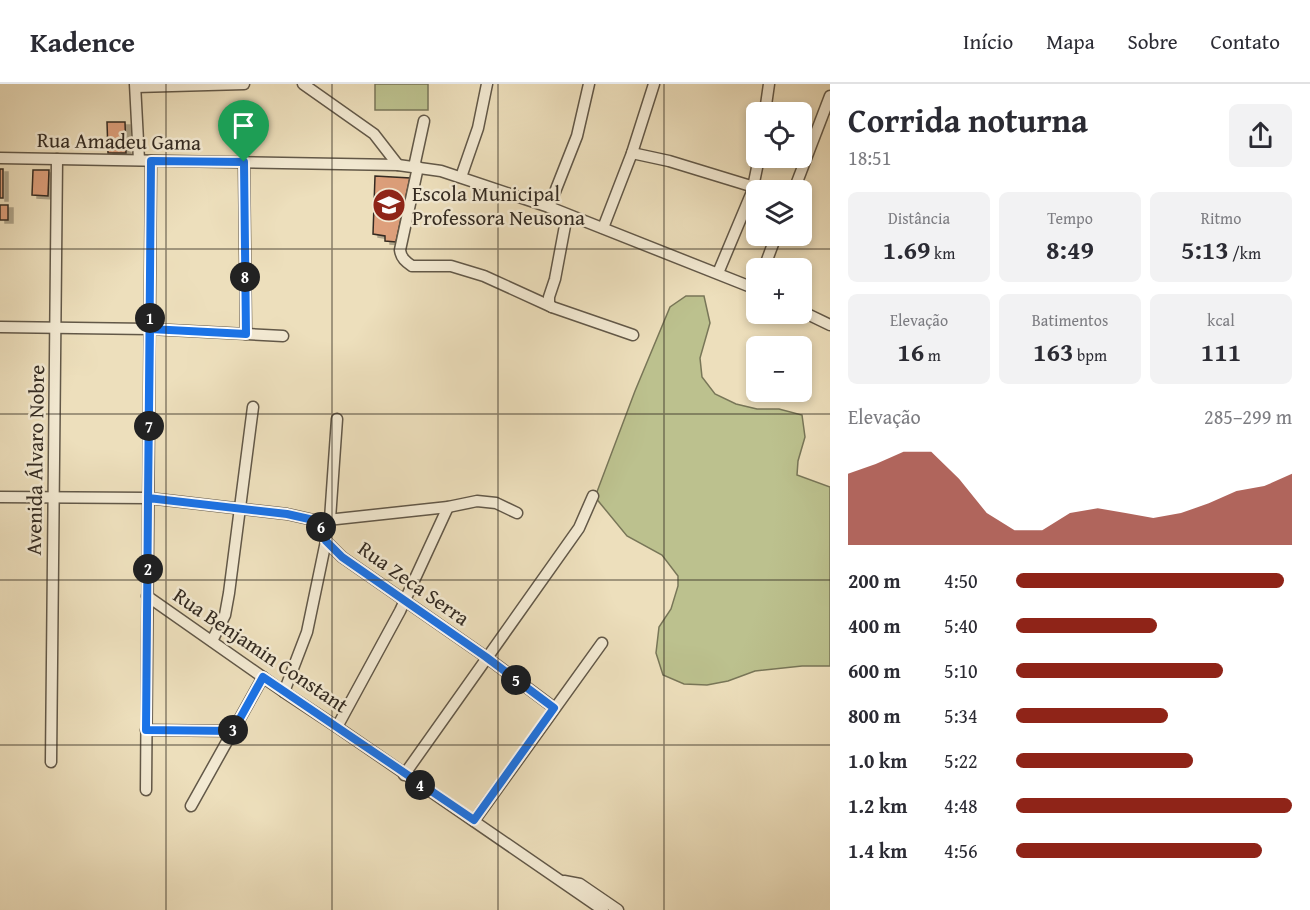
<!DOCTYPE html>
<html lang="pt">
<meta charset="utf-8">
<style>
:root{--surface:#fff;--page:#f2f2f3;--text:#2b2b33;--muted:#7c7c81;--line:#e1e1e2;--accent:#8f2418}
body{margin:0;font-family:"Gentium Book Plus",serif;background:var(--page);color:var(--text);height:100vh;display:flex;flex-direction:column;font-size:22px;white-space:nowrap}
*{box-sizing:border-box;margin:0}
p{font-size:20px;color:var(--muted)}
.icon{flex:none;width:33px;height:33px;fill:none;stroke:currentColor;stroke-width:2;stroke-linecap:round;stroke-linejoin:round}
.map{position:relative;flex:1;overflow:hidden}
.details{display:flex;flex-direction:column;background:var(--surface);width:480px}
.details>*{flex:none}
.tools{position:absolute;left:746px;top:18px;display:grid;gap:12px}
.tools a{display:grid;place-items:center;width:66px;height:66px;border-radius:9px;background:var(--surface);box-shadow:0 3px 9px #0003;font-size:30px}
.pin{position:absolute;display:grid;place-items:center;width:51px;height:51px;color:#fff;margin:-62px -26px;border-radius:50% 50% 50% 0;rotate:-45deg;box-shadow:0 0 6px #0007}
.pin .icon{rotate:45deg}
.km{position:absolute;width:30px;height:30px;margin:-15px;border-radius:50%;background:#222;color:#fff;font-size:16px;line-height:30px;text-align:center}
.round{display:grid;place-items:center;flex:none;width:63px;height:63px;border-radius:9px;background:var(--page)}
.headline{display:flex;align-items:center;justify-content:space-between;height:102px;padding:0 18px}
h1{font-size:33px;font-weight:800;line-height:45px}
.metrics{display:grid;grid-template-columns:repeat(3,1fr);gap:9px;height:102px;padding:6px 18px}
.metrics div{display:grid;align-content:center;border-radius:9px;background:var(--page);text-align:center}
.metrics b{font-size:26px;font-weight:800}
.metrics small{font-size:16px;font-weight:400}
.metrics p{font-size:16px}
.chart{height:168px;padding:12px 18px}
.chart p{display:flex;justify-content:space-between}
.chart svg{width:100%;height:108px;margin-top:6px;fill:var(--accent);opacity:.7}
ul{padding:0 18px;list-style:none;font-size:20px}
li{display:grid;grid-template-columns:96px 72px 1fr;align-items:center;height:45px}
li i{height:15px;border-radius:8px;background:var(--accent)}
header{display:flex;align-items:center;gap:36px;box-sizing:border-box;height:84px;padding:0 30px;background:var(--surface);border-bottom:2px solid var(--line)}
header strong{font-size:28px}
nav{display:flex;gap:33px;margin-inline-start:auto;font-size:21px}
main{display:flex;flex:1;min-height:0}
.map>svg:first-child{display:block}
.green{fill:#bcc18e;stroke:#787658;stroke-width:1.5}
.building{fill:#dea07b;stroke:#342b22;stroke-width:1.5;filter:url(#shadow)}
.lines{fill:none;stroke-linecap:round;stroke-linejoin:round}
.minor-casing{stroke:#625848;stroke-width:13}
.minor{stroke:#f3ead3;stroke-width:10}
.route-casing{stroke:#fff;stroke-width:12}
.route{stroke:#1a73e8;stroke-width:8}
.grid{fill:none;stroke:#342b22;stroke-width:1.5;stroke-opacity:0.55}
.labels{text-anchor:middle;dominant-baseline:central;stroke-width:5;stroke-linejoin:round;paint-order:stroke}
.street-label{font-size:21px;fill:#342b22;stroke:#f3ead3}
.poi-label{font-size:21px;fill:#342b22;stroke:#f3ead3;text-anchor:start}
</style>
<header>
<strong>Kadence</strong>
<nav><a>Início</a><a>Mapa</a><a>Sobre</a><a>Contato</a></nav>
</header>
<main>
<div class="map">
<svg width="830" height="826" viewBox="0 0 830 826">
<defs>
<filter id="shadow"><feDropShadow dx="5" dy="3" stdDeviation="0" flood-color="#0004"/></filter>
</defs>
<rect width="100%" height="100%" fill="#eddfbc"/>
<filter id="stains"><feTurbulence type="fractalNoise" baseFrequency=".00333" numOctaves="4"/><feColorMatrix values="0 0 0 0 .2 0 0 0 0 .09 0 0 0 0 .02 0 0 0 .5 -.17"/></filter>
<radialGradient id="worn" r=".72"><stop offset=".6" stop-color="#630" stop-opacity="0"/><stop offset="1" stop-color="#630" stop-opacity=".3"/></radialGradient>
<g class="green">
<rect x="375" y="0" width="53" height="26"/>
<polygon points="686,212 704,212 710,239 700,274 702,293 715,310 736,320 757,325 779,325 802,331 805,353 798,377 797,391 830,403 830,582 802,582 755,587 728,597 707,601 684,600 663,591 656,569 659,543 671,525 678,502 678,492 662,471 627,452 595,413 635,307 670,223"/>
</g>
<g class="building">
<polygon points="107,38 125,38 126,69 108,69"/>
<rect x="0" y="85" width="3" height="29"/>
<polygon points="33,86 49,86 48,112 32,111"/>
<polygon points="375,92 410,94 396,158 385,157 385,152 373,150"/>
<rect x="0" y="121" width="8" height="15"/>
</g>
<g class="lines">
<defs>
<g id="minor">
<polyline points="135,0 139,76"/>
<polyline points="303,0 374,50 398,81"/>
<polyline points="136,3 244,0"/>
<polyline points="765,28 769,0"/>
<polyline points="632,69 669,77 754,103"/>
<polyline points="0,74 398,81 441,87 549,123 756,205"/>
<polyline points="244,78 246,250"/>
<polyline points="414,83 424,37"/>
<path d="M 418,83 L 400,166 C 401,174 406,178 412,182 L 451,182 L 484,192 L 552,223 L 633,251"/>
<polyline points="461,93 478,44 487,0"/>
<polyline points="794,106 830,12"/>
<polyline points="549,123 577,52 589,0"/>
<polyline points="603,144 632,69 654,0"/>
<polyline points="764,184 776,152"/>
<polyline points="718,189 752,108 759,74"/>
<polyline points="552,223 549,221 549,213 555,195 567,131"/>
<polyline points="801,227 830,241"/>
<polyline points="0,243 150,245 283,252"/>
<polyline points="0,413 148,414 287,430 318,437 326,457 342,473 486,573 553,623"/>
<polyline points="330,435 337,335"/>
<polyline points="318,437 448,423 477,417 496,419 517,429"/>
<polyline points="147,512 284,608 337,643 603,826"/>
<polyline points="212,557 225,531 229,509 253,323"/>
<polyline points="284,608 307,548 326,457"/>
<polyline points="337,643 400,527 448,423"/>
<polyline points="146,646 233,647"/>
<polyline points="51,678 57,75"/>
<polyline points="404,691 579,444 593,412"/>
<polyline points="146,706 151,77"/>
<polyline points="191,722 263,593"/>
<polyline points="474,737 602,559"/>
<polyline points="564,797 580,800 618,826"/>
</g>
</defs>
<use href="#minor" class="minor-casing"/>
<use href="#minor" class="minor"/>
</g>
<g class="lines">
<defs>
<polyline id="route" points="244,78 151,77 146,646 233,647 263,593 474,736 554,624 486,573 342,473 326,457 318,437 287,430 148,414 150,245 246,250 244,78"/>
</defs>
<use href="#route" class="route-casing"/>
<use href="#route" class="route"/>
</g>
<path class="grid" d="M 166,0 L 166,826M 332,0 L 332,826M 498,0 L 498,826M 664,0 L 664,826M 0,165 L 830,165M 0,330 L 830,330M 0,496 L 830,496M 0,661 L 830,661"/>
<defs>
<symbol id="school-disc" viewBox="-11 -11 22 22"><circle r="9.5" fill="#8f2418" stroke="#f3ead3"/><path d="M0-5L7-2L0 1L-7-2ZM-4 1L0 2.5L4 1V4Q0 6-4 4Z" fill="#fff"/></symbol>
</defs>
<g fill-rule="evenodd">
<use href="#school-disc" x="370" y="102" width="38" height="38"/>
</g>
<g class="labels">
<g class="street-label">
<text transform="translate(119 57) rotate(1)">Rua Amadeu Gama</text>
<text transform="translate(35 376) rotate(-89)">Avenida Álvaro Nobre</text>
<text transform="translate(414 499) rotate(35)">Rua Zeca Serra</text>
<text transform="translate(261 566) rotate(34)">Rua Benjamin Constant</text>
</g>
<g class="poi-label">
<text x="412" y="109">Escola Municipal<tspan x="412" dy="24">Professora Neusona</tspan></text>
</g>
</g>
<rect width="100%" height="100%" filter="url(#stains)"/>
<rect width="100%" height="100%" fill="url(#worn)"/>
</svg>
<div class="tools">
<a><svg class="icon" aria-label="locate" viewBox="0 0 24 24"><circle cx="12" cy="12" r="6"/><path d="M12 2v4M12 18v4M2 12h4M18 12h4"/></svg></a>
<a><svg class="icon" aria-label="layers" viewBox="0 0 24 24"><path d="M12 4l9 5-9 5-9-5zM3 14l9 5 9-5"/></svg></a>
<a>+</a>
<a>−</a>
</div>
<div class="pin" style="left:244px;top:78px;background:#1e9e55"><svg class="icon" aria-label="arrive" viewBox="0 0 24 24"><path d="M6 21V4h12l-3 4 3 4H6"/></svg></div>
<b class="km" style="left:150px;top:234px">1</b>
<b class="km" style="left:148px;top:485px">2</b>
<b class="km" style="left:233px;top:646px">3</b>
<b class="km" style="left:420px;top:701px">4</b>
<b class="km" style="left:516px;top:596px">5</b>
<b class="km" style="left:321px;top:443px">6</b>
<b class="km" style="left:149px;top:342px">7</b>
<b class="km" style="left:245px;top:193px">8</b>
</div>
<section class="details">
<div class="headline"><div><h1>Corrida noturna</h1><p>18:51</p></div><a class="round"><svg class="icon" aria-label="share" viewBox="0 0 24 24"><path d="M12 15V3M7 8l5-5 5 5M5 13v7h14v-7"/></svg></a></div>
<div class="metrics">
<div><p>Distância</p><b>1.69<small> km</small></b></div>
<div><p>Tempo</p><b>8:49</b></div>
<div><p>Ritmo</p><b>5:13<small> /km</small></b></div>
</div>
<div class="metrics">
<div><p>Elevação</p><b>16<small> m</small></b></div>
<div><p>Batimentos</p><b>163<small> bpm</small></b></div>
<div><p>kcal</p><b>111</b></div>
</div>
<div class="chart"><p><span>Elevação</span>285–299 m</p>
<svg viewBox="0 0 160 44" preserveAspectRatio="none"><path d="M0 44V15L10 11L20 6L30 6L40 17L50 31L60 38L70 38L80 31L90 29L100 31L110 33L120 31L130 27L140 22L150 20L160 15V44z"/></svg>
</div>
<ul>
<li><b>200 m</b>4:50<i style="width:97%"></i></li>
<li><b>400 m</b>5:40<i style="width:51%"></i></li>
<li><b>600 m</b>5:10<i style="width:75%"></i></li>
<li><b>800 m</b>5:34<i style="width:55%"></i></li>
<li><b>1.0 km</b>5:22<i style="width:64%"></i></li>
<li><b>1.2 km</b>4:48<i style="width:100%"></i></li>
<li><b>1.4 km</b>4:56<i style="width:89%"></i></li>
</ul>
</section>
</main>
